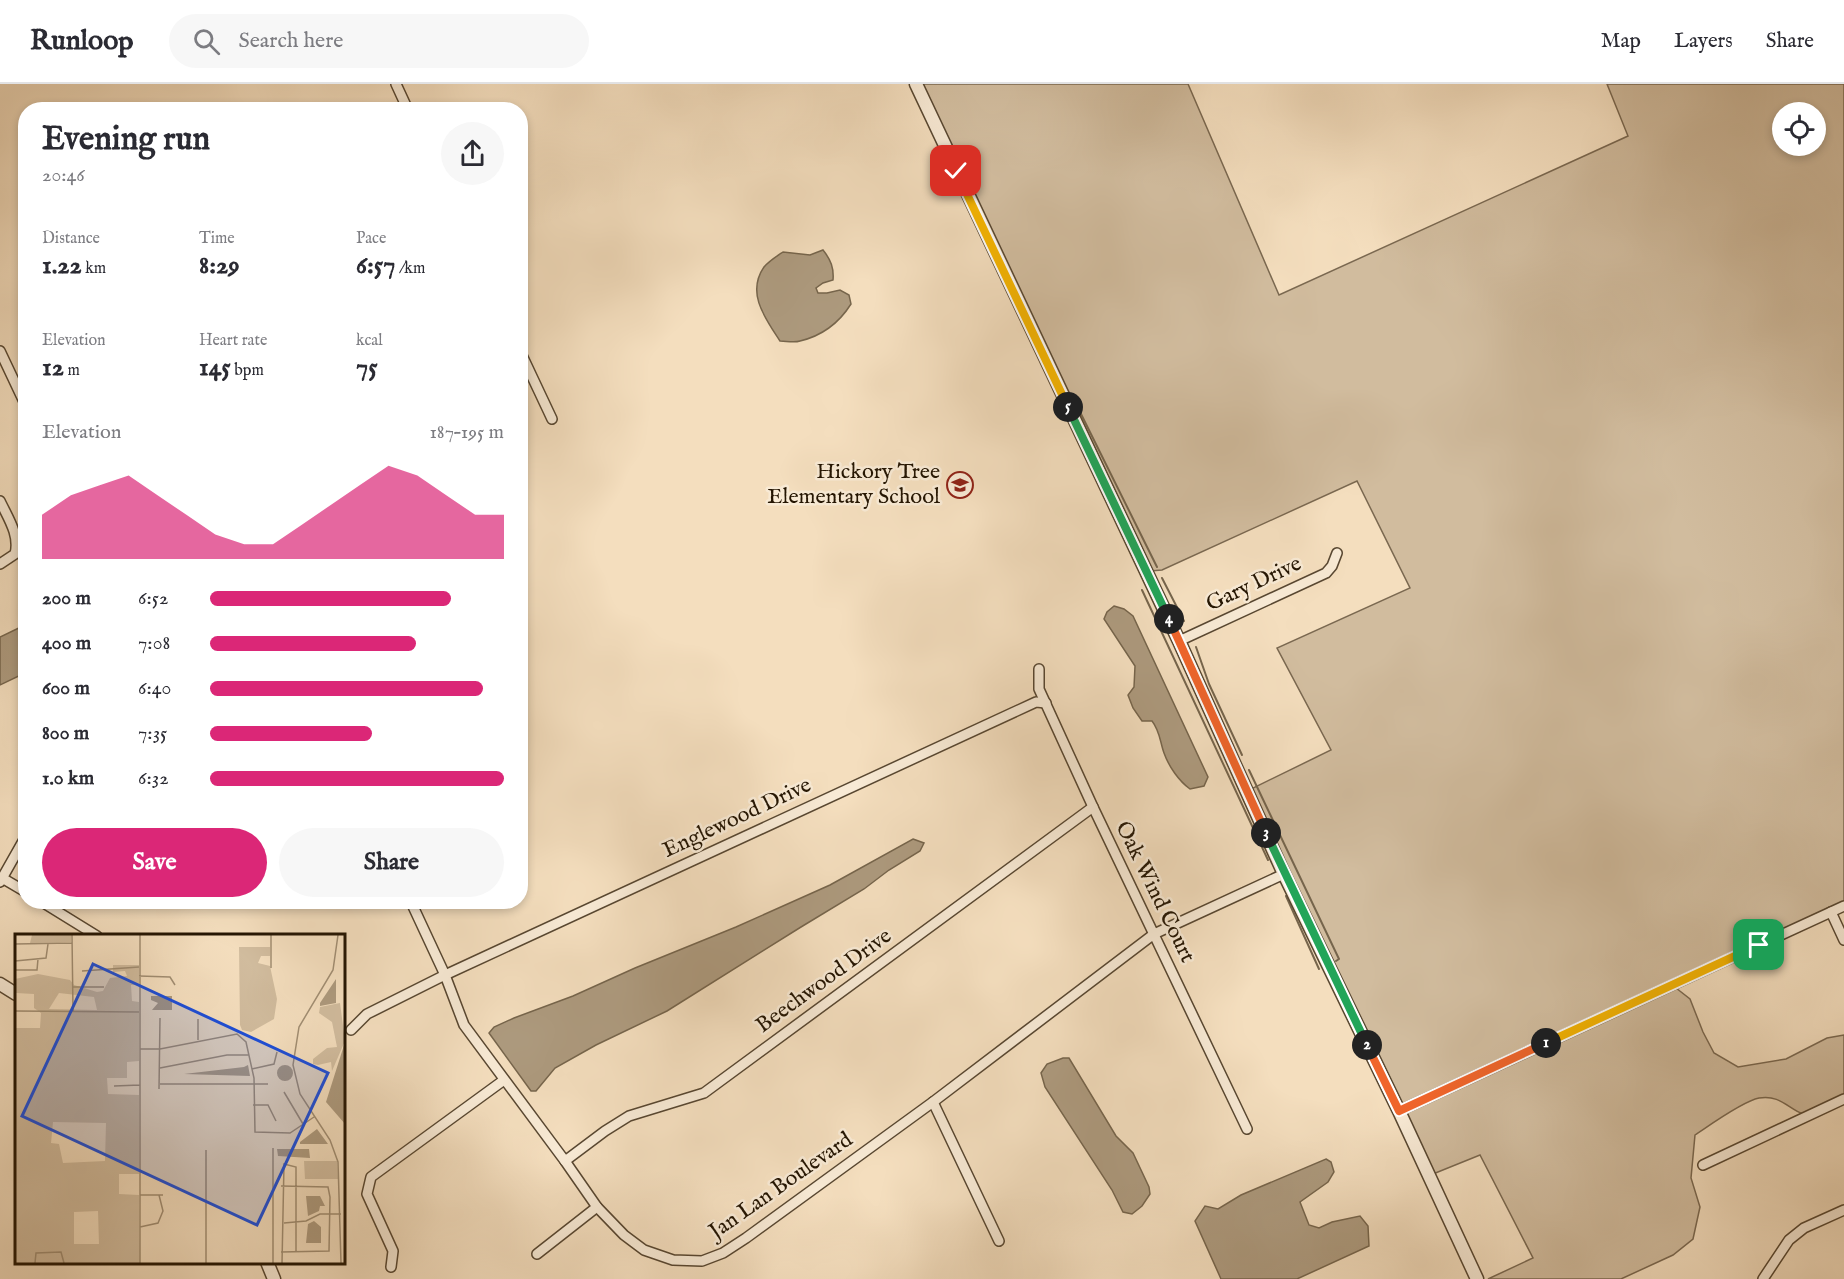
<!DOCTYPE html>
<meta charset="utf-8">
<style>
:root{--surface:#fff;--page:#f7f7f7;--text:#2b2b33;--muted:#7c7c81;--line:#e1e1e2;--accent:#db2777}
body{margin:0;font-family:"IM FELL English",serif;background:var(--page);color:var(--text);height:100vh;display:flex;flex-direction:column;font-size:22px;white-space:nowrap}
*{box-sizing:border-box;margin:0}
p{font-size:20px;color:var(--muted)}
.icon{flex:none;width:33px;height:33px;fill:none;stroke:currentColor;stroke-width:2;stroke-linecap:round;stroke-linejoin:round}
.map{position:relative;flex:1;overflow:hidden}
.details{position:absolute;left:18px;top:18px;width:510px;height:807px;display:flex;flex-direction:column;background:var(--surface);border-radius:24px;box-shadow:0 3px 9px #0003}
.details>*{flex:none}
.buttons{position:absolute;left:1772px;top:18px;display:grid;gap:12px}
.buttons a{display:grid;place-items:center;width:54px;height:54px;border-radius:50%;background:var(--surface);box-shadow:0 3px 9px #0003;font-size:30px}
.pin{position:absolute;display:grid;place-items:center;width:51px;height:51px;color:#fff;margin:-26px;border-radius:12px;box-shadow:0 3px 9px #0006}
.km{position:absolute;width:30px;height:30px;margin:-15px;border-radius:50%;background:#222;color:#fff;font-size:16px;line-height:30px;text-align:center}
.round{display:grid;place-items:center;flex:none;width:63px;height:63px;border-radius:32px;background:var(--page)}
.summary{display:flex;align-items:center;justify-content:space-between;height:102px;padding:0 24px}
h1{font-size:33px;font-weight:700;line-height:45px}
.stats{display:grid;grid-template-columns:repeat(3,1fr);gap:9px;height:102px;padding:6px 24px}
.stats div{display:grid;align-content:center}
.stats b{font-size:26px;font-weight:700}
.stats small{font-size:16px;font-weight:400}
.stats p{font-size:16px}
.chart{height:168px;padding:12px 24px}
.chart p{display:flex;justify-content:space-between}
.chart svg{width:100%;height:108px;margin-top:6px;fill:var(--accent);opacity:.7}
.primary-button{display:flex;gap:12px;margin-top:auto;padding:12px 24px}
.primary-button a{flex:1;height:69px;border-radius:36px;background:var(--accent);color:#fff;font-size:24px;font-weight:700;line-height:69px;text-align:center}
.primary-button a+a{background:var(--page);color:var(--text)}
ul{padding:0 24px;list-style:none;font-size:20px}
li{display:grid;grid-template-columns:96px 72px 1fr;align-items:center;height:45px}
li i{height:15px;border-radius:8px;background:var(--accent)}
header{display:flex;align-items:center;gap:36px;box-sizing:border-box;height:84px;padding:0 30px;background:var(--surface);border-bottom:2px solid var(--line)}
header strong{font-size:28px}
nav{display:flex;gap:33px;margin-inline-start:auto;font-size:21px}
.search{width:420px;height:54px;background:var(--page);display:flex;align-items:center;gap:15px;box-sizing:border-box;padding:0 21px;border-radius:33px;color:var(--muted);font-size:22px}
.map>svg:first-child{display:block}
.green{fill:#d1bc9e;stroke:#7a6850;stroke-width:1.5;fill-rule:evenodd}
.water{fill:#ad9a7e;stroke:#76654c;stroke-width:1.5}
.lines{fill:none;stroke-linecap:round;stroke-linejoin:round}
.stream{stroke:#76654c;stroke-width:2}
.minor-casing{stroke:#584731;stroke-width:12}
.tertiary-casing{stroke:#584731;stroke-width:15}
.minor{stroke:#f8ead5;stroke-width:9}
.tertiary{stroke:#f8ead5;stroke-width:12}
.split-1-casing{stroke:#fff;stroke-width:12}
.split-2-casing{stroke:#fff;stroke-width:12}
.split-3-casing{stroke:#fff;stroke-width:12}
.split-4-casing{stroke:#fff;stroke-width:12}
.split-5-casing{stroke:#fff;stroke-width:12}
.split-6-casing{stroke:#fff;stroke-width:12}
.split-1{stroke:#f5b400;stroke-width:8}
.split-2{stroke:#f0652b;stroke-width:8}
.split-3{stroke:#22a559;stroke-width:8}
.split-4{stroke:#f0652b;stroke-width:8}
.split-5{stroke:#22a559;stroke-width:8}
.split-6{stroke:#f5b400;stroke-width:8}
.labels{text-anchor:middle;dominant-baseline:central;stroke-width:5;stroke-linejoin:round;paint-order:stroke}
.poi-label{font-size:22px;fill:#241502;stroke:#f8ead5;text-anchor:end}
.street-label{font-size:22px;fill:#241502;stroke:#f8ead5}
.inset-road{fill:none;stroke:#a18e73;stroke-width:1.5}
.view{fill:#1d4ed8;fill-opacity:0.15;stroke:#1d4ed8;stroke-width:3}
.inset-edge{fill:none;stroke:#241502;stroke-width:3}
</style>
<header>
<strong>Runloop</strong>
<div class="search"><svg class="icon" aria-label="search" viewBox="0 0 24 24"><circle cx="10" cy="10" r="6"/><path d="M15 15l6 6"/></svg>Search here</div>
<nav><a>Map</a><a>Layers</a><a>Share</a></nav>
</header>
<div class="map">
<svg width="1844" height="1195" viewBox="0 0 1844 1195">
<rect width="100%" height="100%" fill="#f4debe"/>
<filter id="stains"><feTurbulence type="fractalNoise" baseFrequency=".00333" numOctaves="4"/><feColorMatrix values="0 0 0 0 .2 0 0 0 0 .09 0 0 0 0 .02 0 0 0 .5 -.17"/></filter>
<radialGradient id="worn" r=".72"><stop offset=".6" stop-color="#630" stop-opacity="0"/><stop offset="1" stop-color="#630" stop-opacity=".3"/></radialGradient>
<path class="green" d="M 920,0 L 1188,0 L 1279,211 L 1628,52 L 1607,0 L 1844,0 L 1844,826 L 1676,904 L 1690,915 L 1703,948 L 1714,969 L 1738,983 L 1786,975 L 1827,954 L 1844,951 L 1844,1016 C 1836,1020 1828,1027 1819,1030 C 1793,1037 1787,1009 1759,1014 C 1743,1017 1710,1041 1695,1051 L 1691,1094 L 1700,1123 L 1693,1155 L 1673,1171 L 1621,1195 L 1488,1195 L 1533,1174 L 1480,1071 L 1433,1090 L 1287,788 L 1251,705 L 1331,666 L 1277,564 L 1410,504 L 1357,397 L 1162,486 L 1150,487 ZM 1782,28 L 1815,28 L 1815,62 L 1782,62 Z"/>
<g class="water">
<path d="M 823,166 C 831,176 834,184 833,196 L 823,199 L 816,204 L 818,209 L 827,209 L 840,206 L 849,211 L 851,220 C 839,239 821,252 800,257 C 794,259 786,257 780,257 C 765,234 746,209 764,183 C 769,177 777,172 783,168 L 810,171 Z"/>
<path d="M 1114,522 L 1124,525 L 1133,532 L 1208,693 L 1204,702 L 1190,705 C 1179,697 1169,683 1164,669 C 1160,658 1160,647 1152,637 L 1142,637 L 1133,624 L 1128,611 L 1134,603 L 1135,582 L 1104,535 L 1107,528 Z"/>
<polygon points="25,541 25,589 0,601 0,553"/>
<polygon points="913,755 924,759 920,767 889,786 864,805 801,843 667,927 596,961 555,984 536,1007 531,1007 489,949 494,943 514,934 573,912 635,884 736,843 830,801"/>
<polygon points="1063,974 1069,974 1116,1052 1133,1069 1149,1103 1150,1110 1142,1122 1132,1130 1123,1128 1112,1106 1045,1003 1041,989 1047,980"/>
<polygon points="1326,1075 1331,1078 1334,1088 1328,1098 1300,1118 1309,1141 1319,1144 1332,1138 1360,1132 1368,1142 1369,1162 1297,1195 1221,1195 1195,1137 1205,1122 1218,1125 1241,1111"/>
</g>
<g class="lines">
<g class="stream">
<polyline points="1078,324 1157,483"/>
<polyline points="1162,494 1184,537"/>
<polyline points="1142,506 1268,776"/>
<polyline points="1196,563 1209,600 1242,671"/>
<polyline points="1249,686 1339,875 1336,877"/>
<polyline points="1286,812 1319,885"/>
</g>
<defs>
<g id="minor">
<polyline points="396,0 408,26"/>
<polyline points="0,267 26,322"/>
<polyline points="520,267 552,335"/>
<path d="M 0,417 C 8,434 20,451 15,470 L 0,480"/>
<polyline points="1179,557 1326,489 1332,482 1337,469"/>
<polyline points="1039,585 1039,605 1093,723 1247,1045"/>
<polyline points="2,794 26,808"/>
<polyline points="0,798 26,752"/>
<polyline points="42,818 97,852"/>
<polyline points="411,818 445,891 464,941 565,1077 597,1123 624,1151 644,1166 673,1176 702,1177 723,1169 746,1154 933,1018 1154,850 1284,790"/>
<polyline points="1831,828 1844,856"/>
<polyline points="351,946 367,930 445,891 1036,618 1046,619"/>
<polyline points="933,1018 999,1157"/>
<polyline points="1399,1027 1844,822"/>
<polyline points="565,1077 605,1047 629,1032 704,1009 1093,723"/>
<polyline points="1703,1081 1844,1015"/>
<polyline points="537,1170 597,1123"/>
<polyline points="391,1183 393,1167 367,1110 371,1093 504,996"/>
<polyline points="1763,1195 1789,1156 1804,1144 1844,1126"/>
</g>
<g id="tertiary">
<polyline points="916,0 1179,557 1284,790 1399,1027 1477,1195"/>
<polyline points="0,900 16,910"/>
<polyline points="267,1178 274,1195"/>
</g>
</defs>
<use href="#minor" class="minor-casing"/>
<use href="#tertiary" class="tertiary-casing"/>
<use href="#minor" class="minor"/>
<use href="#tertiary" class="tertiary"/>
</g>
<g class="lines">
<defs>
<polyline id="split-1" points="1546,959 1759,861"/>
<polyline id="split-2" points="1367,961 1399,1027 1546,959"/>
<polyline id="split-3" points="1266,749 1367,961"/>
<polyline id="split-4" points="1169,535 1266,749"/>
<polyline id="split-5" points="1068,323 1169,535"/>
<polyline id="split-6" points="956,87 1068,323"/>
</defs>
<use href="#split-1" class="split-1-casing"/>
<use href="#split-2" class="split-2-casing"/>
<use href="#split-3" class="split-3-casing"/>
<use href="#split-4" class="split-4-casing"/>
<use href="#split-5" class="split-5-casing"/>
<use href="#split-6" class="split-6-casing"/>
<use href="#split-1" class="split-1"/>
<use href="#split-2" class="split-2"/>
<use href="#split-3" class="split-3"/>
<use href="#split-4" class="split-4"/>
<use href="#split-5" class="split-5"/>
<use href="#split-6" class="split-6"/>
</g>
<defs>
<symbol id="school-ring" viewBox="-11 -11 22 22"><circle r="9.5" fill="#f8ead5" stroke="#8f2418" stroke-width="1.5"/><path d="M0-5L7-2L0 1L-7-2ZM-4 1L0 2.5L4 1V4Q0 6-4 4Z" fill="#8f2418"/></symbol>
</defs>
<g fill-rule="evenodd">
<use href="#school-ring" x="945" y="386" width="30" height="30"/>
</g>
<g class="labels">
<g class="poi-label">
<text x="940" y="388">Hickory Tree<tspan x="940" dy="25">Elementary School</tspan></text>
</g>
<g class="street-label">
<text transform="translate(1254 500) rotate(-25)">Gary Drive</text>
<text transform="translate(737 734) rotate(-25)">Englewood Drive</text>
<text transform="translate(1155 808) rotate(64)">Oak Wind Court</text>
<text transform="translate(824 897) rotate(-36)">Beechwood Drive</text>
<text transform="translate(781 1102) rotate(-35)">Jan Lan Boulevard</text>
</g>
</g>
<g transform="translate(15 850)">
<rect width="330" height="330" fill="#f4debe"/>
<path d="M 17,1 L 56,1 L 56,8 L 15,9 ZM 224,13 L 255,13 L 255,22 L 246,22 L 243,29 L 255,32 L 262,65 L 259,85 L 236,98 L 227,96 L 225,91 ZM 98,31 L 124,31 L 124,51 L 116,51 L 117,67 L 124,68 L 124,127 L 112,128 L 112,144 L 92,144 L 93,160 L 124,161 L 124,240 L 104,240 L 104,260 L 124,261 L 125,329 L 0,329 L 0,94 L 25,94 L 26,79 L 19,74 L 19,60 L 1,59 L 0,45 L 23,40 L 55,46 L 59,51 L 82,58 L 88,57 L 95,44 L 112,42 L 110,37 L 98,38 ZM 44,59 L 79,63 L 82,76 L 34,75 ZM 38,188 L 91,189 L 90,227 L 48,229 L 44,210 L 36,209 ZM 83,277 L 84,310 L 59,310 L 59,278 ZM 325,69 L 330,107 L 317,137 L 316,128 L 303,131 L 298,130 L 298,125 L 312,114 L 322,113 L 317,88 L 304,79 L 305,73 ZM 289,227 L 322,227 L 323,245 L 290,245 Z" fill="#d1bc9e" fill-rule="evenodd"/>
<path d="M 321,45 L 321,69 L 305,72 L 305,69 ZM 136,62 L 157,62 L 157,76 L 137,76 L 143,69 L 136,66 ZM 330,108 L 330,190 L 311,168 ZM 233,131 L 235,142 L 169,140 L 229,133 ZM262 139a8 8 0 1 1 16 0a8 8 0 1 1-16 0ZM 302,195 L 313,210 L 285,210 L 285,208 ZM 262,215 L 294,215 L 295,224 L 263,222 ZM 291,262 L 305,262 L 310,272 L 305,272 L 304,277 L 293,282 ZM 299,287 L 306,293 L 306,309 L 291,309 L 293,290 Z" fill="#ad9a7e"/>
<path class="inset-road" d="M 57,1 L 58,77M 125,1 L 125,329M 256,1 L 256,34M 323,1 L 318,36 L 284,93 L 278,131 L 285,160 L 315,206 L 323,228 L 326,329M 0,10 L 57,9M 0,27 L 31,24 L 33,10M 0,36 L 22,36 L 23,25M 67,37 L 124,33M 124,42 L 155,43 L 160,51M 58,53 L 89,53M 0,77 L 124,78M 183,85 L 183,106M 125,115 L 145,115 L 222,100 L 231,108 L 239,144 L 240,198 L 275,199 L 299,183M 145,134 L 212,121 L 234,121M 237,135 L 259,130 L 262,118M 145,150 L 253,150M 99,152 L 125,151M 144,155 L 145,84M 269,158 L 288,190M 238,171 L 253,171 L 261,187M 125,261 L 148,261M 269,289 L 291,287 L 305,280 L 326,280M 125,293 L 143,289 L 148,277 L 144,261M 266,318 L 314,317 L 315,263 L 313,253 L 266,252M 20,329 L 21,319 L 46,318 L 49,329M 191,329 L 191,216M 258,329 L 258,214M 267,329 L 269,230 L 281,233 L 281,318"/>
<path class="view" d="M 78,30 L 313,139 L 242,291 L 7,182 Z"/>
<rect width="330" height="330" class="inset-edge"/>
</g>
<rect width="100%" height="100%" filter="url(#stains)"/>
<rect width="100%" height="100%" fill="url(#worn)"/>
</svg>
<div class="buttons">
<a><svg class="icon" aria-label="locate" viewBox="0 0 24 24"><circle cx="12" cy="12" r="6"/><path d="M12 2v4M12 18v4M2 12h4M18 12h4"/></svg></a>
</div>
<div class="pin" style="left:1759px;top:861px;background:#1e9e55"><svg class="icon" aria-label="arrive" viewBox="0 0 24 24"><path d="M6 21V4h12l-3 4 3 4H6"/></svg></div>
<div class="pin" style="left:956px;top:87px;background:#d93025"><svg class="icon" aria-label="check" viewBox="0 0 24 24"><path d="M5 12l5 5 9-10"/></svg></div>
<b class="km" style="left:1546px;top:959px">1</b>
<b class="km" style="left:1367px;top:961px">2</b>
<b class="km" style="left:1266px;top:749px">3</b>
<b class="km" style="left:1169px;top:535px">4</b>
<b class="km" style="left:1068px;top:323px">5</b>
<section class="details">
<div class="summary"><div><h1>Evening run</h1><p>20:46</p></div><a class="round"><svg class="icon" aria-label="share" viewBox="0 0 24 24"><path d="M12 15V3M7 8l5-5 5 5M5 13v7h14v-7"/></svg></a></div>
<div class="stats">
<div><p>Distance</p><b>1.22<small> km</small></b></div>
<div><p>Time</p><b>8:29</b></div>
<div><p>Pace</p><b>6:57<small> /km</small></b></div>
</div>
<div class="stats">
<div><p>Elevation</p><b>12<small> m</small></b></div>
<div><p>Heart rate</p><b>145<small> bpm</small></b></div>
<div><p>kcal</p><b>75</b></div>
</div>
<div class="chart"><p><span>Elevation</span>187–195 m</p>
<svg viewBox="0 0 160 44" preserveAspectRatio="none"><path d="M0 44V26L10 18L20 14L30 10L40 18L50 26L60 34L70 38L80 38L90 30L100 22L110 14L120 6L130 10L140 18L150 26L160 26V44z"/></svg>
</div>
<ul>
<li><b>200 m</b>6:52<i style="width:82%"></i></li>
<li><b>400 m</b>7:08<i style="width:70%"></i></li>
<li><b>600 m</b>6:40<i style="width:93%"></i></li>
<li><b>800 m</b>7:35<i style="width:55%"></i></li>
<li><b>1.0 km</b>6:32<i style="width:100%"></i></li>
</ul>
<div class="primary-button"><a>Save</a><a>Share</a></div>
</section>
</div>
